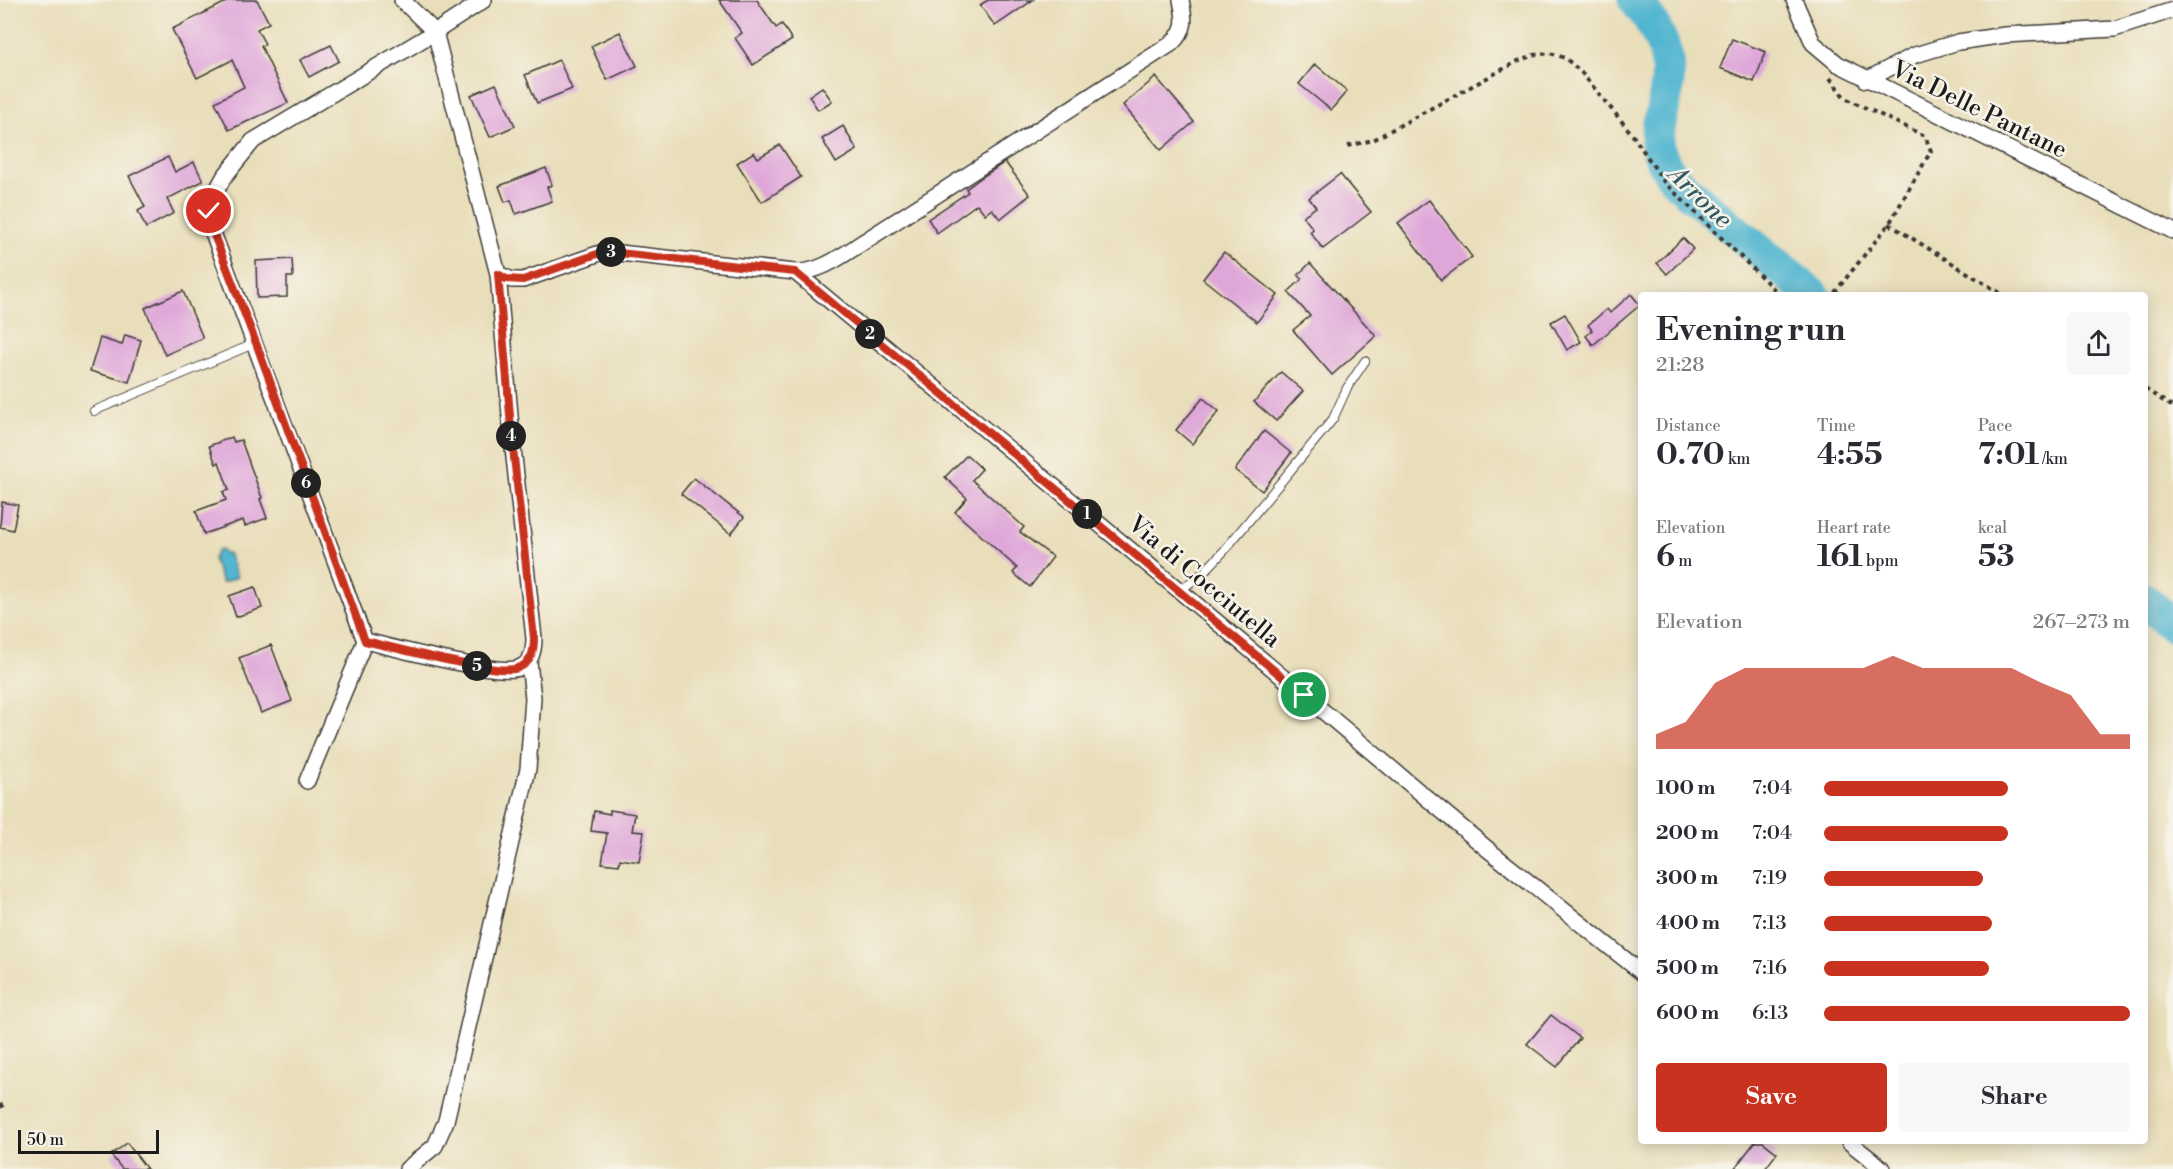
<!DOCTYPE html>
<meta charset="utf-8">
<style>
:root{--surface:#fff;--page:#f7f7f7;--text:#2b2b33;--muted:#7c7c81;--accent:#c8321e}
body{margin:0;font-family:"Libre Bodoni",serif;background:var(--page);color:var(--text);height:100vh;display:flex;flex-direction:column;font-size:22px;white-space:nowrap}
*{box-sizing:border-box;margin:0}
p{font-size:20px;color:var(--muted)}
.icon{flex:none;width:33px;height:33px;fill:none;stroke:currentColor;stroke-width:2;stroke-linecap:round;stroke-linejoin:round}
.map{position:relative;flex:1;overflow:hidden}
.sheet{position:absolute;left:1638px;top:292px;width:510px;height:852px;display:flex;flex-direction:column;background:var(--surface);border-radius:6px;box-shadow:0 3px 15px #0003}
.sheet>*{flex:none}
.scale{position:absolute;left:18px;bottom:15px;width:141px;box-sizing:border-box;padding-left:6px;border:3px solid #1c1c1c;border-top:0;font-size:16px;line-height:21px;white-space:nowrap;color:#1c1c1c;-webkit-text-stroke:4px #f7f3e8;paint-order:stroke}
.pin{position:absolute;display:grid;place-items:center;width:51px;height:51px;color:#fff;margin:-26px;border:3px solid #fff;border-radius:50%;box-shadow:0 2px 6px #0007}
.km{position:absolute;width:30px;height:30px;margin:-15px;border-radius:50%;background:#222;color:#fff;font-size:16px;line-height:30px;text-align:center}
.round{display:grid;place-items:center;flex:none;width:63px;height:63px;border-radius:6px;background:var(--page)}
.overview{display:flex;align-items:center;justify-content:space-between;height:102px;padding:0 18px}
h1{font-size:33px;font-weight:800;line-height:45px}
.figures{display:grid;grid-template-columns:repeat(3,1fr);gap:9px;height:102px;padding:6px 18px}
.figures div{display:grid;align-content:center}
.figures b{font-size:30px;font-weight:800}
.figures small{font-size:16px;font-weight:400}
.figures p{font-size:16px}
.chart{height:168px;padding:12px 18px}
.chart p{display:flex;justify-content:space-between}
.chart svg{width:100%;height:108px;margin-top:6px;fill:var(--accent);opacity:.7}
.primary-button{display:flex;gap:12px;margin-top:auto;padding:12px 18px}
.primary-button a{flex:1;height:69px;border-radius:6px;background:var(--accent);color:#fff;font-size:24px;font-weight:800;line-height:69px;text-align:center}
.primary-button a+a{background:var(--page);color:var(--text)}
ul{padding:0 18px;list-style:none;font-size:20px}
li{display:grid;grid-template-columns:96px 72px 1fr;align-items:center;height:45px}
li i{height:15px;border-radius:8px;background:var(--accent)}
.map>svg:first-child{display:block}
.water{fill:#52b6d0;stroke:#376976;stroke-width:1.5}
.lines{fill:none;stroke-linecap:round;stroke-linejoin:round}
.river{stroke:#52b6d0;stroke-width:34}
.building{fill:#dfa7d9}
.lane-casing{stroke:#3b3934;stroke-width:10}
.street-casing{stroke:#3b3934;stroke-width:18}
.path{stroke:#3b3934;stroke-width:4;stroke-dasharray:4.5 4.5;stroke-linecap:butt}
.lane{stroke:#fff;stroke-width:8}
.street{stroke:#fff;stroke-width:15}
.route-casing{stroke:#fff;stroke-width:12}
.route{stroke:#c8321e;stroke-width:8}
.labels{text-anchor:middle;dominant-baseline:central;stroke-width:5;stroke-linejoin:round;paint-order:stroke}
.street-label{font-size:24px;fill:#1c1c1c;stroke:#f7f3e8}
.water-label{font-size:26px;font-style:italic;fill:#325a64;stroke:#f7f3e8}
</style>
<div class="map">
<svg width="2173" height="1169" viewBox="0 0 2173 1169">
<rect width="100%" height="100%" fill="#f7f3e8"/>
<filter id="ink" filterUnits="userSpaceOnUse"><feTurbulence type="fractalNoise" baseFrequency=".0167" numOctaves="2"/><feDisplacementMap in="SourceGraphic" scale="12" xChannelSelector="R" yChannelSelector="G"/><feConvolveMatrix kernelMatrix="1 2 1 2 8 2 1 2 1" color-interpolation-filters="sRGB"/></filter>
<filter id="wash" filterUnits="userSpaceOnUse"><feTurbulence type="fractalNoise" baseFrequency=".008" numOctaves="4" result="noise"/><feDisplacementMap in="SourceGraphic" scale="24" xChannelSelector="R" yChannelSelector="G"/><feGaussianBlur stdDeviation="1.35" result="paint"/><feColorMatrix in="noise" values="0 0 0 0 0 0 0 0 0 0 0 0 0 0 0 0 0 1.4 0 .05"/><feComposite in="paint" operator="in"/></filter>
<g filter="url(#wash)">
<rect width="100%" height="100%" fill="#e9deba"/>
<polygon class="water" points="221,550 225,554 228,553 237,577 222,583 213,559 217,551"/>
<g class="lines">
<g class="river">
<path d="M 1635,0 C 1652,20 1669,48 1668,75 C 1667,122 1639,140 1679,184 L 1814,296"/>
<polyline points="2145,600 2173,626"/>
</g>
</g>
<g id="blocks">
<g class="building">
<polygon points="230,0 257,0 269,23 257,29 265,44 261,46 288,103 229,130 215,102 244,87 232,60 197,78 172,29"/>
<polygon points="719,0 757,0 776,28 782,24 792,40 753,65 735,38 742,33"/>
<polygon points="988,0 1033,0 995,26 980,5"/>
<polygon points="620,32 637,66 607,80 591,46"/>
<polygon points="1732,39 1766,52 1754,82 1720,68"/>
<polygon points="331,45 339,61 309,77 300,60"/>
<polygon points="559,60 572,89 537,103 525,75"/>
<polygon points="1315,64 1347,91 1331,110 1299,84"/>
<polygon points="1156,77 1194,122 1161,150 1123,105"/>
<polygon points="496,84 515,126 490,137 471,95"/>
<polygon points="822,87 832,101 818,110 809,96"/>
<polygon points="843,126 857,150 836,163 822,139"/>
<polygon points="780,145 801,177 762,202 737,163 754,152 758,158"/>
<polygon points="168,157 175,172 194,162 203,181 167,199 174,213 146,228 138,211 145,207 129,176"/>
<polygon points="1005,162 1030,195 1000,219 992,209 985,214 977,204 937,233 928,219 968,192 966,189 982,177"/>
<polygon points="546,168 552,185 547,187 552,201 516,214 511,200 505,202 499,186"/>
<polygon points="1340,174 1371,212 1323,249 1310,232 1313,229 1303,216 1316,207 1309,198"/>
<polygon points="1429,200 1472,257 1441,280 1398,223"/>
<polygon points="1683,238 1693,249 1667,274 1657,263"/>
<polygon points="1224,252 1278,295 1257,322 1203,279"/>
<polygon points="292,259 293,277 287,277 287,297 257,298 256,261"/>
<polygon points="1310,263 1376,336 1332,375 1293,330 1310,316 1288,292 1302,279 1298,275"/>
<polygon points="183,291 203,338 165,355 145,308"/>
<polygon points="1631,294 1640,305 1593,345 1586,336 1592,330 1588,325 1607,309 1610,313"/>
<polygon points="1565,314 1581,342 1567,350 1551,322"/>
<polygon points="125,335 141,340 129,382 90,371 100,338 122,345"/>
<polygon points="1281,372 1303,391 1276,421 1254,402"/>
<polygon points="1203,398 1219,411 1192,444 1176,430"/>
<polygon points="1264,431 1291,453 1262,491 1235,470"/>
<polygon points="232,437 234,442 241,440 262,498 260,499 267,518 245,526 243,520 204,534 196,511 226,500 223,492 229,490 219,462 216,464 209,446"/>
<polygon points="967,455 982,469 972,480 1024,527 1020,532 1053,557 1030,587 1013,573 1017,568 955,512 967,498 945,477"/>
<polygon points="694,478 744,517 731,534 681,494"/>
<polygon points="2,502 18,505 13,530 0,527"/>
<polygon points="255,587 262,608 236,617 229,596"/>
<polygon points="271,645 292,701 261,713 239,658"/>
<polygon points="610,810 635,814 632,831 644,832 639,862 620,859 619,865 602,863 607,833 591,831 594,811 610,814"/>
<polygon points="1551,1015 1580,1038 1557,1067 1527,1044"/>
<polygon points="1755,1142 1763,1142 1777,1153 1765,1169 1734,1169"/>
<polygon points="127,1143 147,1169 122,1169 111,1155"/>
</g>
</g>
</g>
<g filter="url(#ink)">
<use href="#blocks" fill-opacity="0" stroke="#3b3934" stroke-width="1.5"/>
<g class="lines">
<defs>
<g id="lane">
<polyline points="94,411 256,343"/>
<polyline points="1180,591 1205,571 1223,552 1333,419 1347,388 1365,361"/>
</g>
<g id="street">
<path d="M 402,0 L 435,32 L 498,274 L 512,280 L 523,280 L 603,252 L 610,252 L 795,272 C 821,273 844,254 865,241 L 1171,44 C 1187,29 1185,20 1181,0"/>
<polyline points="1794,0 1813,43 1838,64 2173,231"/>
<polyline points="1866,80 1915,55 1958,42 2005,35 2114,29 2173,10"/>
<polyline points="795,272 1180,591 1491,852 1641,972"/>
<path d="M 365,641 C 392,647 498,676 519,668 C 532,663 534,650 534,638 L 512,439 L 498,274"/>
<polyline points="307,781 365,641 209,222 209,211 213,197 224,177 253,141 435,32 484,0"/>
<polyline points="1849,1142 1883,1169"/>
<polyline points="407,1169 435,1146 446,1121 528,769 533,698 529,662"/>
</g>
</defs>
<use href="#lane" class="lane-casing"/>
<use href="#street" class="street-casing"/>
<g class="path">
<polyline points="1830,78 1845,98 1925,136 1931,151 1889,224 1832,296"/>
<polyline points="1348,146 1373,140 1518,61 1534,55 1550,53 1565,58 1581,72 1632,134 1664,182 1781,296"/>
<polyline points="1889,224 2005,296"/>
<polyline points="2145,389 2173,407"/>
<polyline points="0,1104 4,1109"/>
</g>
<use href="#lane" class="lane"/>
<use href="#street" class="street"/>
</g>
</g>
<g class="lines" filter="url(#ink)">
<defs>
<path id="route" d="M 209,211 L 209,222 L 256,343 L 365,641 C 392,647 498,676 518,668 C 532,663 534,651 534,638 L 512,439 L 498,274 L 506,279 L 523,280 L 603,252 L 610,252 L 795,272 L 1304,695"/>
</defs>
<use href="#route" class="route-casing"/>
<use href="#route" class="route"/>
</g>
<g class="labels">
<g class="street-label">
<text transform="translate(1979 110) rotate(26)">Via Delle Pantane</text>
<text transform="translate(1204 582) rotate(40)">Via di Cocciutella</text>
</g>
<g class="water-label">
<text transform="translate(1700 197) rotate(44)">Arrone</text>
</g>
</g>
</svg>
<div class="scale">50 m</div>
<div class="pin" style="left:1304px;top:695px;background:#1e9e55"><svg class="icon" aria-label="arrive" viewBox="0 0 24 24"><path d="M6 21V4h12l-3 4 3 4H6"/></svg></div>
<div class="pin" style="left:209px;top:211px;background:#d93025"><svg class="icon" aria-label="check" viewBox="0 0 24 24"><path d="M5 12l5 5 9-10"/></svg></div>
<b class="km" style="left:1087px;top:514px">1</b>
<b class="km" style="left:870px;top:334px">2</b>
<b class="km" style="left:611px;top:252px">3</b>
<b class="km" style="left:511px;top:436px">4</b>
<b class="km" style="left:477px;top:666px">5</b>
<b class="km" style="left:306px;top:483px">6</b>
<section class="sheet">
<div class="overview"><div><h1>Evening run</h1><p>21:28</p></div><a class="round"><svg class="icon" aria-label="share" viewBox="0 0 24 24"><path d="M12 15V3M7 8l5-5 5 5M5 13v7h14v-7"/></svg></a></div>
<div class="figures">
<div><p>Distance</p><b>0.70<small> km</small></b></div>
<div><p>Time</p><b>4:55</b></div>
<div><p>Pace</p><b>7:01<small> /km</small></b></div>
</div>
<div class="figures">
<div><p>Elevation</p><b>6<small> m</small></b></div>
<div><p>Heart rate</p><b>161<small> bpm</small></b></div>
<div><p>kcal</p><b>53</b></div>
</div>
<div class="chart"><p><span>Elevation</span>267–273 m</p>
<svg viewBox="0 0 160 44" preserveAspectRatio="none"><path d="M0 44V38L10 33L20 17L30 11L40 11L50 11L60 11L70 11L80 6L90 11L100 11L110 11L120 11L130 17L140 22L150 38L160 38V44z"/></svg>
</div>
<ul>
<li><b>100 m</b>7:04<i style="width:60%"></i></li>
<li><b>200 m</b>7:04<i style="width:60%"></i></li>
<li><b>300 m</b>7:19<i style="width:52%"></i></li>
<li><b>400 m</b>7:13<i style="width:55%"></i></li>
<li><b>500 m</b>7:16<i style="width:54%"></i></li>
<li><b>600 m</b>6:13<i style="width:100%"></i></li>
</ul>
<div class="primary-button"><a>Save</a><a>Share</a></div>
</section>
</div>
